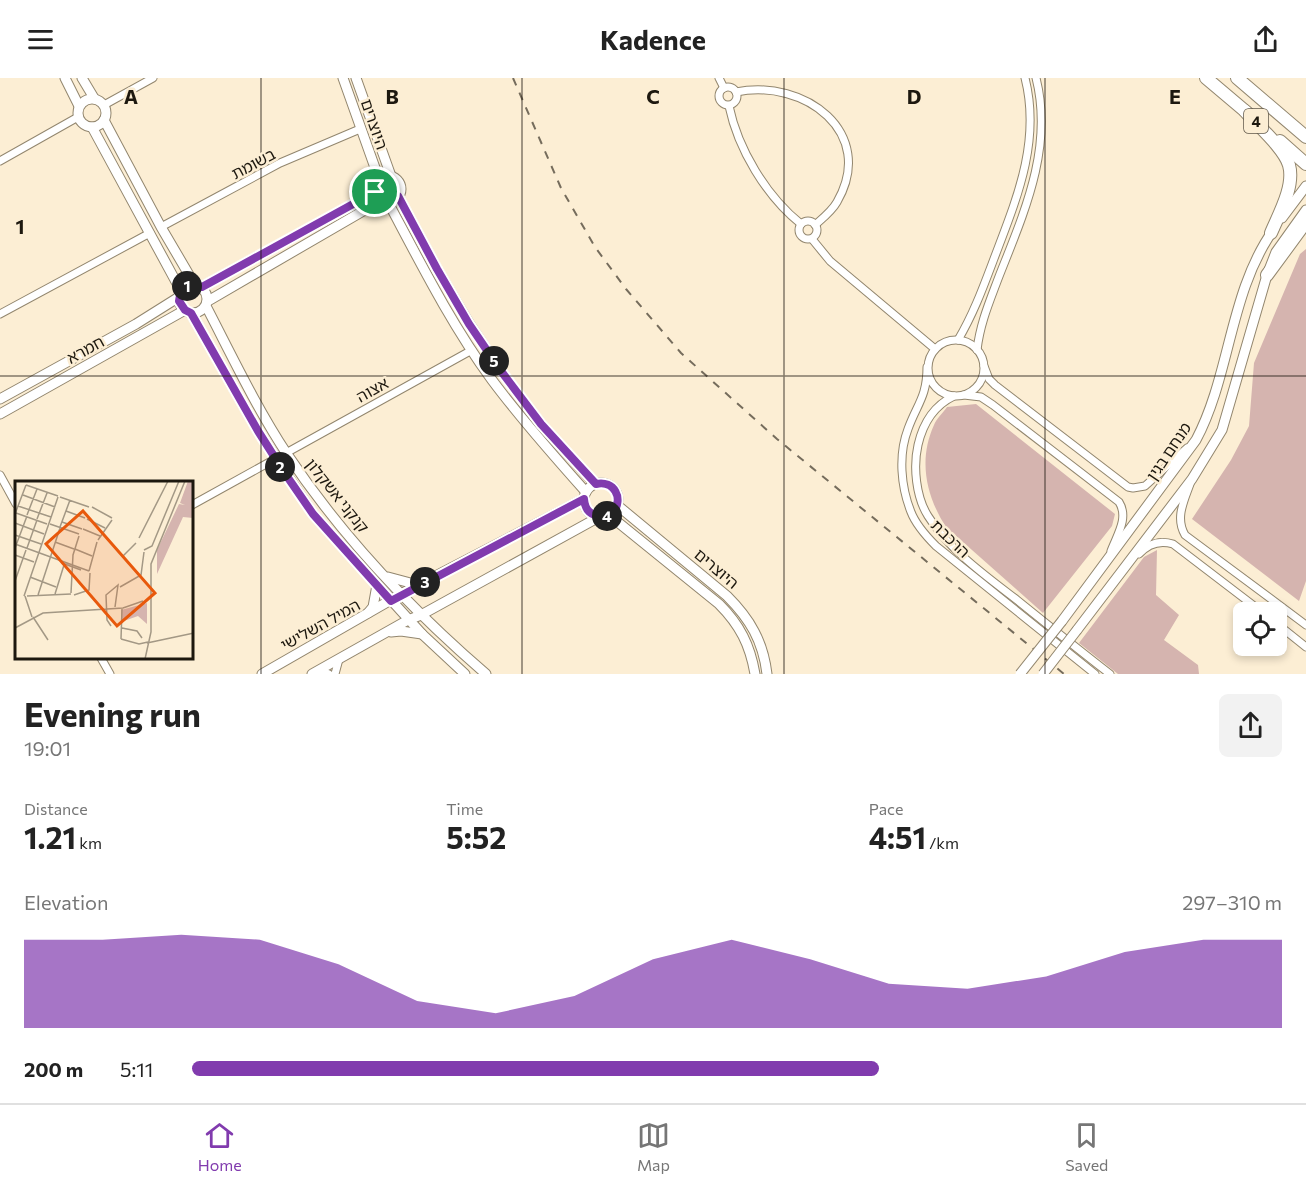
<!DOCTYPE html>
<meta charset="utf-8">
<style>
:root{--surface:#fff;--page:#f2f2f2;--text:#222;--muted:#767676;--line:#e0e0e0;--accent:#813bae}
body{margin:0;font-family:Commissioner,"Noto Sans Hebrew",sans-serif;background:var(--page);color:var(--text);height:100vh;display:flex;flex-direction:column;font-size:22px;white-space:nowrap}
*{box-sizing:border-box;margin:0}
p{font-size:20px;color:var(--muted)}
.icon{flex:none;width:33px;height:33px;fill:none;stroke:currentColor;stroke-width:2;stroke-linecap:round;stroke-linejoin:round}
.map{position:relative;height:596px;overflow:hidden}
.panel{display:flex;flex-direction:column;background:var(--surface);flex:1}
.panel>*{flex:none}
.controls{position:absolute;left:1233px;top:524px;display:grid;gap:12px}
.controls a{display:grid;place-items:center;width:54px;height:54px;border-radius:9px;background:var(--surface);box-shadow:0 3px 9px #0003;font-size:30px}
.pin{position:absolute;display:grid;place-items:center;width:51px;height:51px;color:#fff;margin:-26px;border:3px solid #fff;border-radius:50%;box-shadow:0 2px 6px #0007}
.km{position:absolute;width:30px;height:30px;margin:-15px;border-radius:50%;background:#222;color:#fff;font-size:16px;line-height:30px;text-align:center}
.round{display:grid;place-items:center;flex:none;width:63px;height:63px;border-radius:9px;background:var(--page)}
.headline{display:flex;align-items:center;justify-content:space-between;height:102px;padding:0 24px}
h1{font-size:33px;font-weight:700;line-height:45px}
.figures{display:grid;grid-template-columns:repeat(3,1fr);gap:9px;height:102px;padding:6px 24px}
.figures div{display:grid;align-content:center}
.figures b{font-size:30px;font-weight:700}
.figures small{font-size:16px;font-weight:400}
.figures p{font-size:16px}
.chart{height:168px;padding:12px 24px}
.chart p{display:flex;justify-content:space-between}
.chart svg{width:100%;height:108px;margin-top:6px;fill:var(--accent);opacity:.7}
ul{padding:0 24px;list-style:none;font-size:20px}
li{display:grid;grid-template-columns:96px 72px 1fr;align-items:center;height:45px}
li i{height:15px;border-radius:8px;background:var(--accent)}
header{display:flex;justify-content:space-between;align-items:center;height:78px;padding:0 24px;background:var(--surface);font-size:27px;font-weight:700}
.tabs{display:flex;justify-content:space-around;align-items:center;height:84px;border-top:2px solid var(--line);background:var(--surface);font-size:16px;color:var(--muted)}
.tabs a{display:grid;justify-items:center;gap:3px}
.tabs .on{color:var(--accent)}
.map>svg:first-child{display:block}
.green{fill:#d5b4af}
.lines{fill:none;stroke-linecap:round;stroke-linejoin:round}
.street-casing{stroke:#92866e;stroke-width:9}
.secondary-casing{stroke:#92866e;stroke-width:11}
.highway-casing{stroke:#92866e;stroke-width:14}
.street{stroke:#fff;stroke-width:7}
.secondary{stroke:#fff;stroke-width:9}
.highway{stroke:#fff;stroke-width:12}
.rail{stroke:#756c5c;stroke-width:2;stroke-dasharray:8 8;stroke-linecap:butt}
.secondary-bridge-casing{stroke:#92866e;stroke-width:11;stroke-linecap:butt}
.secondary-bridge{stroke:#fff;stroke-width:9}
.route-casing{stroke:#fff;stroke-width:12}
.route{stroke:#813bae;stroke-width:8}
.grid{fill:none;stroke:#1d180f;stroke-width:1.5;stroke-opacity:0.55}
.labels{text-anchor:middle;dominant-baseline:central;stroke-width:5;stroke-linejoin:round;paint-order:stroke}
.shield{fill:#fceed4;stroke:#60584a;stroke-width:1.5}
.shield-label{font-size:15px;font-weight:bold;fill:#1d180f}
.street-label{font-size:16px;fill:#1d180f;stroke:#fceed4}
.inset-road{fill:none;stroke:#a39885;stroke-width:1.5}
.view{fill:#e8590c;fill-opacity:0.15;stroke:#e8590c;stroke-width:3}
.inset-edge{fill:none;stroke:#1d180f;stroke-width:3}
.grid-label{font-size:20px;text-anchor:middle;font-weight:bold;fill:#1d180f;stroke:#fceed4;stroke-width:5;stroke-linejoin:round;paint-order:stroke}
</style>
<header><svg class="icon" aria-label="menu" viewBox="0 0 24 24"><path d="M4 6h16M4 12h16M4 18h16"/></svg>Kadence<svg class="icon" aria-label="share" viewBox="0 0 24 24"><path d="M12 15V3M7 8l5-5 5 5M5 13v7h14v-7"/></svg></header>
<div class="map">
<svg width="1306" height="596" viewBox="0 0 1306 596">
<rect width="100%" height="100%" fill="#fceed4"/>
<g class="green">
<polygon points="1306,171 1306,503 1299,523 1192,441 1231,382 1249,348 1254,285 1300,176"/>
<path d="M 976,326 L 1115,436 L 1112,448 L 1043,535 L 946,449 C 926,418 918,382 934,347 C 936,341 943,335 947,329 Z"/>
<polygon points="1157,472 1156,517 1179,537 1164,562 1198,587 1199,596 1118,596 1079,565 1144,479"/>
</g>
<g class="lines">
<defs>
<g id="street">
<polyline points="719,0 724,10"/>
<circle cx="728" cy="18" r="9"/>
<path d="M 736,14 C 805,0 877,55 837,124 C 832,133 823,140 815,147"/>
<polyline points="104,27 153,0"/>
<path d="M 729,28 C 738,71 766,118 801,146"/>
<polyline points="0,83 78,39"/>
<circle cx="808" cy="152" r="9"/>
<polyline points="161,149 280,85 360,51"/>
<polyline points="812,161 830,183 935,271"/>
<polyline points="0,236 150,155"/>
<circle cx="956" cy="290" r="28"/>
<path d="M 958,262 C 974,235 984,207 995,178 C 1017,120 1041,63 1025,0"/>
<path d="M 977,272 C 980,246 989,225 998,201 C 1023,137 1054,71 1036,0"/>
<polyline points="984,288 989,301 995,307 1128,409 1133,410 1145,408 1187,370"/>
<path d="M 927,289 C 927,319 917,326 908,351 C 898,377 901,409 911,434 C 916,447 926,458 936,468 L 1095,596"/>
<path d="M 964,317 L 981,319 L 993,327 L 1119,424 C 1129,440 1117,457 1111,473"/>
<path d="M 954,318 C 933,328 923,345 918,367 C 913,389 916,419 928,438 C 949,472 986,498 1017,522 C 1048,547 1079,572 1110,596"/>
<polyline points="286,375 472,272"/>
<polyline points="0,397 16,426"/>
<path d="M 1190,406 C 1184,423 1175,440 1185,457 L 1306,547"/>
<polyline points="192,427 275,381"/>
<path d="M 1139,476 C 1148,466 1160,462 1173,466 L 1262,534"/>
<polyline points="1276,545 1306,569"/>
<polyline points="101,580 110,596"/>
<polyline points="319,592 329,596"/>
<polyline points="335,596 339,581"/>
</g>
<g id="secondary">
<polyline points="65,0 79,28"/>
<polyline points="82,0 94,20"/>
<polyline points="343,0 379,101"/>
<polyline points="356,0 391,98"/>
<circle cx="92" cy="35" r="14"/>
<polyline points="104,42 161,149 195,207"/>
<polyline points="92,49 181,213"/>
<circle cx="388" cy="111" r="13"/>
<polyline points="398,118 437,191 469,245 501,293 541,346 595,406"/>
<path d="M 388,124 C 420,184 451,246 492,302 C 521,341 553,377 586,414"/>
<polyline points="1282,140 1306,108"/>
<circle cx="193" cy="221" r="14"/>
<polyline points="202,209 375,114"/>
<polyline points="208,223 382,122"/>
<path d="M 206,228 C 232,278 256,329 287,376 C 341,457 413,533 486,596"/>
<polyline points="191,235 258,353 313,436 422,556 465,596"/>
<polyline points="0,321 136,246 179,219"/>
<polyline points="0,336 185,232"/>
<circle cx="601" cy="422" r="17"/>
<path d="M 617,427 L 727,518 C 750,541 763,563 767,596"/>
<path d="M 609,437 L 719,526 C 740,547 750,567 755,596"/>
<polyline points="388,499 418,507"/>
<polyline points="368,535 373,529 377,507"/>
<path d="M 1062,543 L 1196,362 C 1231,296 1229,214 1274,151"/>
<polyline points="1077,552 1192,401 1222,352 1267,197 1276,174 1306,132"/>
<polyline points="391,554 401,553 422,556"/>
<polyline points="262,596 403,515 584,421"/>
<polyline points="312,596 408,542 421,537 599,439"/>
</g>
<g id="highway">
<polyline points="1206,0 1251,38"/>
<polyline points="1237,0 1306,59"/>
<path d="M 1245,33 C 1257,47 1284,70 1289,87 C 1295,108 1279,136 1271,155"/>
<polyline points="1280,63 1306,86"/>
<polyline points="1267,197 1306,144"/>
</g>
</defs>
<use href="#street" class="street-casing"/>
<use href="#secondary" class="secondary-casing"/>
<use href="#highway" class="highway-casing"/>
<use href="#street" class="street"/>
<use href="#secondary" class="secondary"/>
<use href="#highway" class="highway"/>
<polyline class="rail" points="513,0 561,110 595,169 626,211 681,275 777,361 1064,596"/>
<defs>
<g id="secondary-bridge">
<polyline points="1020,596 1062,543"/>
<polyline points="1043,596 1077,552"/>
</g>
</defs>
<use href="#secondary-bridge" class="secondary-bridge-casing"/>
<use href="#secondary-bridge" class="secondary-bridge"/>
</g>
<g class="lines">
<defs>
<path id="route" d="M 375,114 C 380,125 391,126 398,118 L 437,191 L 469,246 L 501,293 L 541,346 L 596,406 C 614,402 624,420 613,435 L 602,439 C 591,437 585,433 584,421 L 391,523 L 313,436 L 284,394 L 258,353 L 191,235 L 185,232 L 179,223 C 180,210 190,204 202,209 Z"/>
</defs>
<use href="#route" class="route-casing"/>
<use href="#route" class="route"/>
</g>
<path class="grid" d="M 261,0 L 261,596M 522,0 L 522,596M 784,0 L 784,596M 1045,0 L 1045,596M 0,298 L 1306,298"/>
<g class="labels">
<rect class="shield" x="1244" y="31" width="24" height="24" rx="4.5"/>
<g class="shield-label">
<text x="1256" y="43">4</text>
</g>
<g class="street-label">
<text transform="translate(375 46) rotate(71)">היוצרים</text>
<text transform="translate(253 85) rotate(-28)">בשומת</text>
<text transform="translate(85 271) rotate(-29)">חמרא</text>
<text transform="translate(372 311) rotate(-29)">אצוה</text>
<text transform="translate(1168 373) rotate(-56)">מנחם בגין</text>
<text transform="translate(338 417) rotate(51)">קנקני אשקלון</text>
<text transform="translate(951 460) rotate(44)">הרכבת</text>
<text transform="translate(717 490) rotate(40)">היוצרים</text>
<text transform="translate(320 546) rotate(-29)">המיל השלישי</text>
</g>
</g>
<g transform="translate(15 403)">
<rect width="178" height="178" fill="#fceed4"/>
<path d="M 173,0 L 178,0 L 178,37 L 168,36 L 142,93 L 142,69 L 164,23 L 170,24 L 165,22 ZM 132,122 L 132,143 L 123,135 L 106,141 L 106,129 Z" fill="#d5b4af"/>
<path class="inset-road" d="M 11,4 L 43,15M 8,14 L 40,26M 45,16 L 74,26M 3,25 L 36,36M 77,26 L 97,37M 51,30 L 70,37M 1,32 L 32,43M 0,33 L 11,4M 12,34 L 22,8M 22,38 L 32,12M 72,38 L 90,47M 47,41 L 67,48M 0,42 L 29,53M 35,43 L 64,53M 45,46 L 55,19M 68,48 L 85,55M 0,54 L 26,63M 124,57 L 153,0M 83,59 L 97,39M 40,61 L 59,68M 0,63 L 74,90M 0,67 L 12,35M 12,67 L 22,39M 60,68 L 77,75M 129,69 L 137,65 L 164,0M 0,74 L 19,81M 107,76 L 121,62M 47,82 L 66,89M 74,90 L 82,61M 15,96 L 41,106M 0,100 L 11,69M 105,106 L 126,94 L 129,71M 56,112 L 58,74 L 64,55M 40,113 L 49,84M 23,114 L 45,47M 59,114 L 74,109 L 75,92M 9,115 L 43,16M 10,115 L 17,136M 12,115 L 56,113M 18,136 L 33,159M 96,145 L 92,139 L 91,114 L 103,104 L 100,126M 0,147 L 28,132 L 108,127 L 128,120M 107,147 L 122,150 L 127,157M 106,158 L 107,128M 106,158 L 124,163 L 133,161M 132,162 L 179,152M 130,178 L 136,151 L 136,83 L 170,0"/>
<path class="view" d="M 68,30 L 140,112 L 102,145 L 31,63 Z"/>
<rect width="178" height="178" class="inset-edge"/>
</g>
<g class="grid-label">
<text x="131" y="26">A</text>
<text x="392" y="26">B</text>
<text x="653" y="26">C</text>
<text x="914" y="26">D</text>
<text x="1175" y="26">E</text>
<text x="20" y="156">1</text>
</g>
</svg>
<div class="controls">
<a><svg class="icon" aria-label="locate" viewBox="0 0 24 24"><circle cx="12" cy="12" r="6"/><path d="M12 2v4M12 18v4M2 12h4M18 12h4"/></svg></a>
</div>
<div class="pin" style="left:375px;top:114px;background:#1e9e55"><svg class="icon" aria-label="arrive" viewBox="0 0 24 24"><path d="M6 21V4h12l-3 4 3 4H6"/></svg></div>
<b class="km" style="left:187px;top:208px">1</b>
<b class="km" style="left:280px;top:389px">2</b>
<b class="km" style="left:425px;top:504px">3</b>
<b class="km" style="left:607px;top:438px">4</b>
<b class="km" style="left:494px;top:283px">5</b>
</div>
<section class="panel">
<div class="headline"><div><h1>Evening run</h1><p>19:01</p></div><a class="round"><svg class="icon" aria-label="share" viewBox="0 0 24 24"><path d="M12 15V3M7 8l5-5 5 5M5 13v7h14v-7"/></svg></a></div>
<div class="figures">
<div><p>Distance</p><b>1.21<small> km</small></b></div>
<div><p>Time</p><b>5:52</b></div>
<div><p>Pace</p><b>4:51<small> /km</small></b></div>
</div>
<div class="chart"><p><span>Elevation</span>297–310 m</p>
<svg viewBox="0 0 160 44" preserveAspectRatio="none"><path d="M0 44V8L10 8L20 6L30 8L40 18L50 33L60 38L70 31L80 16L90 8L100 16L110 26L120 28L130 23L140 13L150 8L160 8V44z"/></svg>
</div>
<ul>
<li><b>200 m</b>5:11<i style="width:63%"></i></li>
</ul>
</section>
<nav class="tabs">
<a class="on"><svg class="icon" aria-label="home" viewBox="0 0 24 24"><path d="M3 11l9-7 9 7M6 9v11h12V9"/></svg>Home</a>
<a><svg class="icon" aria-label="map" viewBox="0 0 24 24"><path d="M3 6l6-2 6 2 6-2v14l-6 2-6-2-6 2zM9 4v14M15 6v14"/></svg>Map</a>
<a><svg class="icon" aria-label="saved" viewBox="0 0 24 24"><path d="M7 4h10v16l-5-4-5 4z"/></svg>Saved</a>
</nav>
